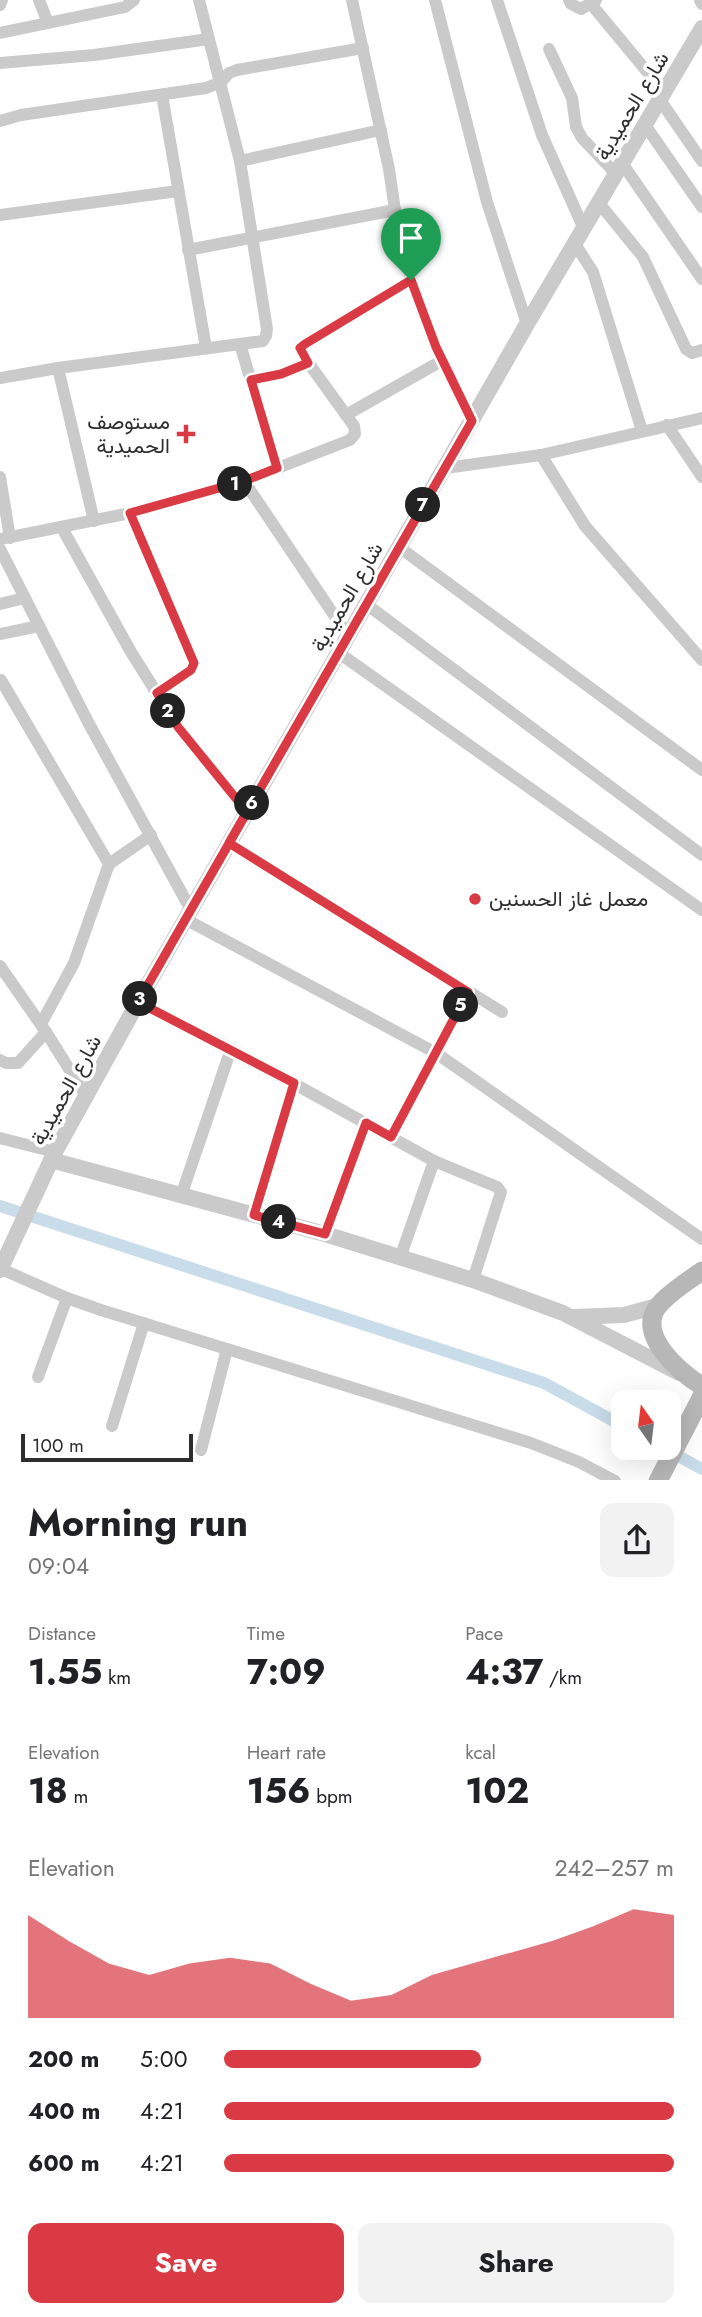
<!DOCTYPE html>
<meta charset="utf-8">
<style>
:root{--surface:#fff;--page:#f2f2f2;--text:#202124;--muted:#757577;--accent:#da3a44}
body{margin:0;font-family:Jost,Vazirmatn,sans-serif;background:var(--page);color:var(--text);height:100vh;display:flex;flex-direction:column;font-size:26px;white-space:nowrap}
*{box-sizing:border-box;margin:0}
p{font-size:23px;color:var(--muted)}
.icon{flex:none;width:38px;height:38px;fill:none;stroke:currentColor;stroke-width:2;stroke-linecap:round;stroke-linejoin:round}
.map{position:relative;height:1480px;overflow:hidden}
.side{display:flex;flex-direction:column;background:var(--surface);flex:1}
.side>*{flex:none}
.needle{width:46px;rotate:346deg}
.tools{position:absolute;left:611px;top:1390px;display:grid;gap:14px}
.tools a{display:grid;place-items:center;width:70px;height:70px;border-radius:14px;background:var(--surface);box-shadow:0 7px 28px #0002;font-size:35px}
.scale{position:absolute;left:21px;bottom:18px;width:172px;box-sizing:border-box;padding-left:7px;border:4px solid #2d2d2d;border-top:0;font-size:19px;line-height:24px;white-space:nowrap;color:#2d2d2d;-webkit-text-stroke:5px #fff;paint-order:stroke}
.pin{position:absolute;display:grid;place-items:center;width:60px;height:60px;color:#fff;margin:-72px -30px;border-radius:50% 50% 50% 0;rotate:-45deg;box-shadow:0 0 7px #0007}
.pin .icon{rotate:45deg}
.km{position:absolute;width:35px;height:35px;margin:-18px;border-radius:50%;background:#222;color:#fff;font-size:19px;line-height:35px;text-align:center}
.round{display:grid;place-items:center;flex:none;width:74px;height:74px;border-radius:14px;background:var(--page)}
.head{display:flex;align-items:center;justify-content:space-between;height:119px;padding:0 28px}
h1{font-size:38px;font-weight:700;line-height:52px}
.figures{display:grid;grid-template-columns:repeat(3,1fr);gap:10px;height:119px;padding:7px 28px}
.figures div{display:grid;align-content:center}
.figures b{font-size:35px;font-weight:700}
.figures small{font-size:19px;font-weight:400}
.figures p{font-size:19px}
.chart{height:196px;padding:14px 28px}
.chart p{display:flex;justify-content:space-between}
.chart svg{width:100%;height:126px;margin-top:7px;fill:var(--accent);opacity:.7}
.cta{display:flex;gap:14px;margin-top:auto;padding:14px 28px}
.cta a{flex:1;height:80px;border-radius:14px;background:var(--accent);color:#fff;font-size:28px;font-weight:700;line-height:80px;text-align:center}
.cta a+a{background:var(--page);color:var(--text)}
ul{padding:0 28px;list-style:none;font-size:23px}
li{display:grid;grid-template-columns:112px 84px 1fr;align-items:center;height:52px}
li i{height:18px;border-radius:9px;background:var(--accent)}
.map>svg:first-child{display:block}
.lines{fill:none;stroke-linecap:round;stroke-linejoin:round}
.canal{stroke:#c9dce9;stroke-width:12}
.minor{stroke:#cacaca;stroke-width:12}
.tertiary{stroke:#cacaca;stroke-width:16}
.secondary{stroke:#b7b7b7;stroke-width:19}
.route-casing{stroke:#fff;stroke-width:14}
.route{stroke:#da3a44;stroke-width:9}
.poi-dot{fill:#da3a44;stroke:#fff;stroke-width:2.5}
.labels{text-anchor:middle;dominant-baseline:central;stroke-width:7;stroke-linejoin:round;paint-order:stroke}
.street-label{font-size:21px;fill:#2d2d2d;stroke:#fff}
.poi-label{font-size:21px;fill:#2d2d2d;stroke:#fff;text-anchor:end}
</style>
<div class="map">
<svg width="702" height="1481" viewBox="0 0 702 1481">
<rect width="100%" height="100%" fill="#fff"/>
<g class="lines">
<g class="canal">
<polyline points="0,1206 544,1383 623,1426"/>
<polyline points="662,1447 702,1469"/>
</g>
<g class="minor">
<polyline points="39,0 48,23"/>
<polyline points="352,0 389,169 395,210 414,291 435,347 472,421"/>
<polyline points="435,0 487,202 527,324"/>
<polyline points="497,0 542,135 584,229"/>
<polyline points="569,0 571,4 581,9 596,0"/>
<polyline points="700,0 702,4"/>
<polyline points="591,4 664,92"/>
<polyline points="0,5 2,0"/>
<polyline points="0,33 125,7 134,0"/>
<polyline points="549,49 572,98 576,127 582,138 616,174"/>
<polyline points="0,63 94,55 209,39"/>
<polyline points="162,95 206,348"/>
<polyline points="660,100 702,161"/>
<polyline points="0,121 21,115 206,88 221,82 229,73 237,70 363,48"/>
<polyline points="645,125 702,207"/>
<polyline points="240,161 381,130"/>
<polyline points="622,163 702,279"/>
<polyline points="599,203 643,257 686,349 692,353 702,350"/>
<polyline points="0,215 178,191"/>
<polyline points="575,244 593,272 642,431"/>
<polyline points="188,250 395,210"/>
<polyline points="240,344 277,468"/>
<polyline points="58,368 263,341 266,336 267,329 240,161 199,0"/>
<polyline points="0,378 58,368 94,521"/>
<polyline points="251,380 281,374 308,363"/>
<polyline points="346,415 443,360"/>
<polyline points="667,425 702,477"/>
<polyline points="541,455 585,526 702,660"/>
<polyline points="445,468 541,455 702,418"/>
<polyline points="0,477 10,538"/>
<polyline points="244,481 348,636"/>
<polyline points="130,513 194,663 191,670 157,693"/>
<polyline points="62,528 131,652 178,727 247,812"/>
<polyline points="0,539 130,513 244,481 350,440 355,434 354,426 302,354 300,348 411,280"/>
<polyline points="399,547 702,770"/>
<polyline points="0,549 88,722 191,910"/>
<polyline points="0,604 25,598"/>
<polyline points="366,604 702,855"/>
<polyline points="0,634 39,626"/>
<polyline points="339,653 702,910"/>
<polyline points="1,680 109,864 74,963 41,1024"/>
<polyline points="229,843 502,1012"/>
<polyline points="109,864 151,835"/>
<polyline points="185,919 436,1053 702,1239"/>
<polyline points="0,966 46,1032 86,1096"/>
<polyline points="138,1002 231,1049 434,1161 497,1187 501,1192 473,1280"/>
<polyline points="0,1060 6,1063 18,1063 46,1032"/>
<polyline points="392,1137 468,992"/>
<polyline points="0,1138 55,1152"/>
<polyline points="181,1196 231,1049"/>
<polyline points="254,1215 294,1083"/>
<polyline points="325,1234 366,1123"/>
<polyline points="400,1258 434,1161"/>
<polyline points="1,1269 67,1298 101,1310 531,1443 579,1462 615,1481"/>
<polyline points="38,1377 67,1298"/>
<polyline points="112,1426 144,1323"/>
<polyline points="201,1450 227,1349"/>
</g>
<g class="tertiary">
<polyline points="51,1160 325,1234 473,1280 563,1313 679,1373"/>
<polyline points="0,1270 55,1152 138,1002 527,324 702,28"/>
<polyline points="574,1317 624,1315 657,1306"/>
</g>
<g class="secondary">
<path d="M 702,1271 C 688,1281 670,1292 659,1305 C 634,1333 680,1373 702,1386"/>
<polyline points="658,1481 702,1396"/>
</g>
</g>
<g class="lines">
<defs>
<polyline id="route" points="411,280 305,344 300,348 308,363 281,374 251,380 277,468 244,481 130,513 194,663 191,670 157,693 178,727 247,812 138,1002 294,1083 254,1215 325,1234 366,1123 391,1137 468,992 229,843 472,421 436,347 411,280"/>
</defs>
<use href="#route" class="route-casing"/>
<use href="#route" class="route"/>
</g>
<g class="poi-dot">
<path d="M182.5 423.5h7v7h7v7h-7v7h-7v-7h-7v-7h7z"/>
<circle cx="475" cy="899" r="7"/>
</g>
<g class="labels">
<g class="street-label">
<text transform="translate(632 106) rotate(-59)">شارع الحميدية</text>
<text transform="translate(347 597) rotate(-60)">شارع الحميدية</text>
<text transform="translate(66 1090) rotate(-61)">شارع الحميدية</text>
</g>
<g class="poi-label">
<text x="170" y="422">مستوصف<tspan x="170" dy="24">الحميدية</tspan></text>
<text x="489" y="899" text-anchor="start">معمل غاز الحسنين</text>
</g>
</g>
</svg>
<div class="tools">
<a><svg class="needle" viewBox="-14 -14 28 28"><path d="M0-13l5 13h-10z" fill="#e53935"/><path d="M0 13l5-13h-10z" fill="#757577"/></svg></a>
</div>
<div class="scale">100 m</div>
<div class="pin" style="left:411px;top:280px;background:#1e9e55"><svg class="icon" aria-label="arrive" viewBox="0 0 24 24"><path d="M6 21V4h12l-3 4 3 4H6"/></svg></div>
<b class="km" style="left:235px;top:484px">1</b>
<b class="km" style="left:168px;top:711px">2</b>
<b class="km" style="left:140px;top:999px">3</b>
<b class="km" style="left:279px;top:1222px">4</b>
<b class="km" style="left:461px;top:1005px">5</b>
<b class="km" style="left:252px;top:803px">6</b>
<b class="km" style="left:423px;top:505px">7</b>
</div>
<section class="side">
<div class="head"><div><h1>Morning run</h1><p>09:04</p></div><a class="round"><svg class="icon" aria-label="share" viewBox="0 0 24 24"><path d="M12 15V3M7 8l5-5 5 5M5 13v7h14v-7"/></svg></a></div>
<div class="figures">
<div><p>Distance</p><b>1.55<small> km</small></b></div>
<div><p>Time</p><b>7:09</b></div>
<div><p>Pace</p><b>4:37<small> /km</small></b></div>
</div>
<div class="figures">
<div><p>Elevation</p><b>18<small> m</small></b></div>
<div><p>Heart rate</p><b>156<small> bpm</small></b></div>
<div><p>kcal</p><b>102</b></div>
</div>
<div class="chart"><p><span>Elevation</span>242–257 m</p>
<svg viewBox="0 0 160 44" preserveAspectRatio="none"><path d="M0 44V8L10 17L20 25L30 29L40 25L50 23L60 25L70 32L80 38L90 36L100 29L110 25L120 21L130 17L140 12L150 6L160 8V44z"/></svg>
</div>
<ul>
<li><b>200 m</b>5:00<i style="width:57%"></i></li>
<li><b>400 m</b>4:21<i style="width:100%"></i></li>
<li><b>600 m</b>4:21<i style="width:100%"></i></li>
</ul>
<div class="cta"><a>Save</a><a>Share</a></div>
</section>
